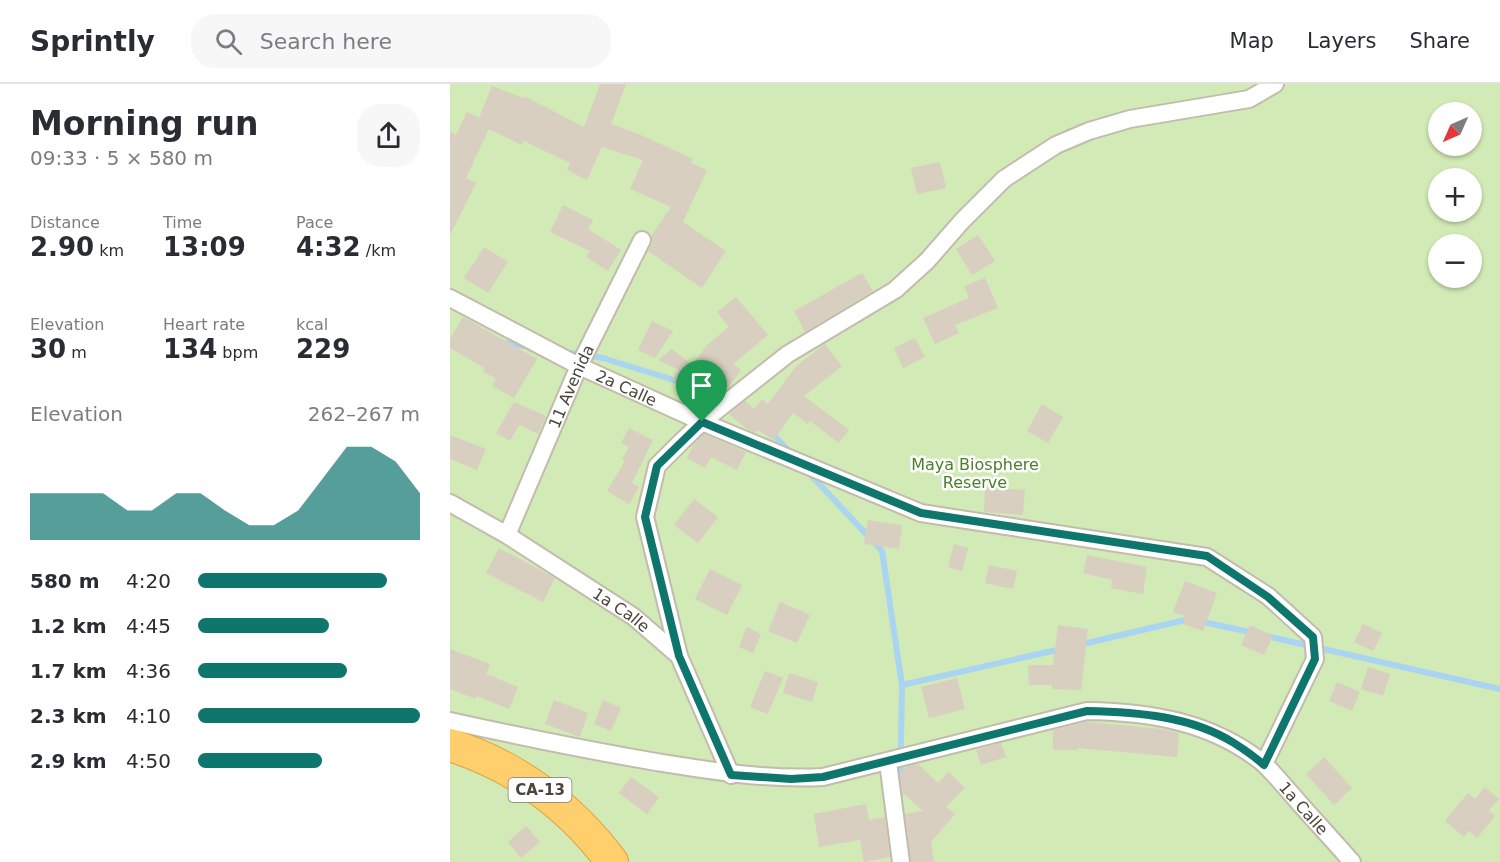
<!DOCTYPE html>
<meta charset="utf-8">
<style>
:root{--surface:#fff;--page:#f7f7f7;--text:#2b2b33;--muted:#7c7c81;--line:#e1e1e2;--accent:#0f766e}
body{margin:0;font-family:"DejaVu Sans",sans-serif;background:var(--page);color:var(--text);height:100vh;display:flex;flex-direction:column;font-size:22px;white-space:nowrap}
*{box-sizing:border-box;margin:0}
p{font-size:20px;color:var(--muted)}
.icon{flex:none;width:33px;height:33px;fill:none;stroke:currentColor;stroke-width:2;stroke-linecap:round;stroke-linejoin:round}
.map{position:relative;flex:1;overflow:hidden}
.drawer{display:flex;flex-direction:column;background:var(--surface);width:450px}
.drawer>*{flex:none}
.needle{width:39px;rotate:225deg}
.fabs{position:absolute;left:978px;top:18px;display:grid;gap:12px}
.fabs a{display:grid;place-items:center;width:54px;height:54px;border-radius:50%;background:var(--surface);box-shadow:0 2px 4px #0004;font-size:30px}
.pin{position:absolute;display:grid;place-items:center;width:51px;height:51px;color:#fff;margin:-62px -26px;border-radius:50% 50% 50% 0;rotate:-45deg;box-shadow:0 0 6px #0007}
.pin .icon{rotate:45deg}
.round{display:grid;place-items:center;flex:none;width:63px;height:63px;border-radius:24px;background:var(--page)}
.headline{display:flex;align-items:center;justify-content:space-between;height:102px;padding:0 30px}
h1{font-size:33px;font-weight:800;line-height:45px}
.metrics{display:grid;grid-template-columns:repeat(3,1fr);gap:9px;height:102px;padding:6px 30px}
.metrics div{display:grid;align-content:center}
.metrics b{font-size:26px;font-weight:800}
.metrics small{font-size:16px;font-weight:400}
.metrics p{font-size:16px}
.chart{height:168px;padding:12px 30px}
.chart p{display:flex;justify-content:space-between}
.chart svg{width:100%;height:108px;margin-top:6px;fill:var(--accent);opacity:.7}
ul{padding:0 30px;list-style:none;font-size:20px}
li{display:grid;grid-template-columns:96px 72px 1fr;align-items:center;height:45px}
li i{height:15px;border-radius:8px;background:var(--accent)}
header{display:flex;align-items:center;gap:36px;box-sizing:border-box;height:84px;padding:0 30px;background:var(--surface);border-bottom:2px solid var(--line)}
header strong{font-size:28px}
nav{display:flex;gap:33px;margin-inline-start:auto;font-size:21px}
.search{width:420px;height:54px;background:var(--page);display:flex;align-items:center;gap:15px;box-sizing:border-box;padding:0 21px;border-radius:24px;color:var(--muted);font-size:22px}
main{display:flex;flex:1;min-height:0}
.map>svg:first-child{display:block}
.green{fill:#d2eab5;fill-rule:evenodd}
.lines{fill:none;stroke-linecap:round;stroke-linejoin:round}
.stream{stroke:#a9d4f2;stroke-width:6}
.building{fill:#d8cfc1}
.street-casing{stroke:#c2bbae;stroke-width:20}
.highway-casing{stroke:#e0a43c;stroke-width:34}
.street{stroke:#fff;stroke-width:16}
.highway{stroke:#ffcf6e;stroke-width:32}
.route-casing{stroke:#fff;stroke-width:12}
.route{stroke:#0f766e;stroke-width:8}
.labels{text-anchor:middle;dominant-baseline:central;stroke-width:5;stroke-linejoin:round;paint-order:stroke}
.shield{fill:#fff;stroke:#817c74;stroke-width:1.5}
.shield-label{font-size:15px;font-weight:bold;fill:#4b4439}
.street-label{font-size:16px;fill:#4b4439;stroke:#fff}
.park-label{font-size:16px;fill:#4a7f2a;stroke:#fff}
</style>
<header>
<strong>Sprintly</strong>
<div class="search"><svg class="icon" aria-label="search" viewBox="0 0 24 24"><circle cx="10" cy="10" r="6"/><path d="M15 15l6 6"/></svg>Search here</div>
<nav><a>Map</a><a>Layers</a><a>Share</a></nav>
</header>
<main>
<section class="drawer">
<div class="headline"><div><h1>Morning run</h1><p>09:33 · 5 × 580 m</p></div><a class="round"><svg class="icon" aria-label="share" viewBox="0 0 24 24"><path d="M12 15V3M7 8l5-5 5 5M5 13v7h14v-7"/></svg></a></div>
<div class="metrics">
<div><p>Distance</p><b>2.90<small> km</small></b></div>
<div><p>Time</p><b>13:09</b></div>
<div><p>Pace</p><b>4:32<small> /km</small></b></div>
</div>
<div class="metrics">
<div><p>Elevation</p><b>30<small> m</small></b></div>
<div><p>Heart rate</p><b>134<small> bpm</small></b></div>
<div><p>kcal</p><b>229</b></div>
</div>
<div class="chart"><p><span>Elevation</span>262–267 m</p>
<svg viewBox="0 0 160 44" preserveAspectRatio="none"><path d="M0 44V25L10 25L20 25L30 25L40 32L50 32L60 25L70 25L80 32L90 38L100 38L110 32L120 19L130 6L140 6L150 12L160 25V44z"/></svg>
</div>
<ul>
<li><b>580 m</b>4:20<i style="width:85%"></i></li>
<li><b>1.2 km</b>4:45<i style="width:59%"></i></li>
<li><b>1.7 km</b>4:36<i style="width:67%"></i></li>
<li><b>2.3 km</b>4:10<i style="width:100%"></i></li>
<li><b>2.9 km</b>4:50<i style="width:56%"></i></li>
</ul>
</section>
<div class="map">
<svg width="1050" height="778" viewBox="0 0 1050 778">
<rect width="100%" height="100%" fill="#f6f3ec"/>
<path class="green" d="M 0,0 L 1050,0 L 1050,778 L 0,778 ZM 988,28 L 1022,28 L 1022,62 L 988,62 ZM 988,94 L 1022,94 L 1022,128 L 988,128 ZM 988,160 L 1022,160 L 1022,194 L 988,194 Z"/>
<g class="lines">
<g class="stream">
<polyline points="53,259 81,263"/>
<polyline points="115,268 153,274 230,298"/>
<polyline points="248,304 279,313"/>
<polyline points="320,347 340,368"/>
<polyline points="359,389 432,467 452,601 450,714"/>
<polyline points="749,537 804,549"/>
<polyline points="816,552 1050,605"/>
<polyline points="629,561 739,535"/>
<polyline points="452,601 611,565"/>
</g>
</g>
<g class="building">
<polygon points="150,0 176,0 161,40 191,51 243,75 241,79 257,86 233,138 276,167 252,204 198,167 202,160 201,152 221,123 180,105 193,76 152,63 137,96 117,86 120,79 74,57 72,61 39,45 16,94 26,99 0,151 0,48 6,51 17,28 29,34 42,2 73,14 74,12 134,43"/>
<polygon points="490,78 496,104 467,110 461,84"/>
<polygon points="113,121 143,136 138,145 171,166 158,187 136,173 140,167 100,148"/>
<polygon points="528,151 545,177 522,191 506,165"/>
<polygon points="34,163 58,178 38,209 14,194"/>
<polygon points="412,189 423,207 355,248 344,227"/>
<polygon points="535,194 548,224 505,241 509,249 485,260 473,234 519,214 514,202"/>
<polygon points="286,213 318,251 283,280 291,286 278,304 264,293 247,315 222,296 229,286 208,276 222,265 242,281 258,260 279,243 267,228"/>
<polygon points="13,233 87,275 64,314 42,302 46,295 33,287 34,284 0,264 0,255"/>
<polygon points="202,237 223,247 205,274 188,266"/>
<polygon points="465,254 475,273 453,284 444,264"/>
<polygon points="375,260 392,282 354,312 399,346 389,359 360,337 358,340 343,329 324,356 307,346 305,349 298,346 279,330 295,317 304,325 312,315 318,320 346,282"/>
<polygon points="64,318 96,332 88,350 69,341 60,357 46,349"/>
<polygon points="592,320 613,333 598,359 577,347"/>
<polygon points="179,344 203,356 182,399 189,403 179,420 157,407 175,377 172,375 179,363 171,359"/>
<polygon points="254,350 296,368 287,386 261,373 255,384 237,374 244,360"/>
<polygon points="0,351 36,365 27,386 0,375"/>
<polygon points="535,403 575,406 573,431 534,428"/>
<polygon points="244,415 268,433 248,459 224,441"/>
<polygon points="418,436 452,441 449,465 414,460"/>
<polygon points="504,460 518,464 512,487 498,483"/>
<polygon points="49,464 105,494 93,518 36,489"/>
<polygon points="637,471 697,483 693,510 661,504 662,496 633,489"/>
<polygon points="539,481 567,487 563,505 535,499"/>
<polygon points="260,485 292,501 277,531 245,515"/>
<polygon points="735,497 767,509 753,547 733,540 735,532 723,528"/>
<polygon points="330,518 360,531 347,559 318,547"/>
<polygon points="913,540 932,549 923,567 904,558"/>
<polygon points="608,541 638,545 631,606 602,605 602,601 579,601 578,581 603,581"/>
<polygon points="800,541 823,552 814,571 791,561"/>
<polygon points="297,543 311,550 303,569 289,563"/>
<polygon points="0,565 40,580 36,590 68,603 59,625 27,612 26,615 0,605"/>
<polygon points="918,583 940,590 933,612 911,605"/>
<polygon points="315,587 333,594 318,630 300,623"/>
<polygon points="339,589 368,598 362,618 333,609"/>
<polygon points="507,594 515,625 479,634 471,603"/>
<polygon points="887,598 910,608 902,627 879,617"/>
<polygon points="104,616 138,629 130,653 95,640"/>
<polygon points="153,616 171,624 161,647 144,640"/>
<polygon points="637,638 712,645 729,649 727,673 628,664 628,666 603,666 603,646"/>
<polygon points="551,659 556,673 531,681 526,666"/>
<polygon points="874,673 902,704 884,721 856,690"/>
<polygon points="468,680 488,699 499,688 515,704 496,723 505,730 481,758 484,778 461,778 455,730 473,727 452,708 450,689 456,683"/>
<polygon points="181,693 209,713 197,730 169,709"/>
<polygon points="1035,703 1049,715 1039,726 1045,732 1027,754 1019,747 1014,753 995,737 1018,709 1025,715"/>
<polygon points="416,720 419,736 435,733 440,773 414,778 410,756 369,763 364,730"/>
<polygon points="76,742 90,758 71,774 58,758"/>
</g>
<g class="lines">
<defs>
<g id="street">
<path id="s1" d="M 0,214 L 129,282 L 252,338 L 471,429 L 757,473 L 818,512 L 863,553 L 865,575 L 814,680"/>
<path id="s2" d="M 0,419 L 57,451 L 184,533 L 229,572 L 281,691"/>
<path id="s3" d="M 57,451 L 129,282 L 192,156"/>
<polyline points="229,572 195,433 207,382 231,358 252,338 338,270 445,206 477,177 512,137 554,95 606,61 639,47 680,35 799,15 825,0"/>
<path id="s4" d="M 0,637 C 68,652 137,666 206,678 C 262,687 316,696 373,693 L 637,627 C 701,628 762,638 813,679 C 824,689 834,702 844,713 C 863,735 883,756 902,778"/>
<polyline points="438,678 451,778"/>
</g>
<path id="highway" d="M 0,661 C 66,682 121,723 162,778"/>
</defs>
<use href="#street" class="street-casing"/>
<use href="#highway" class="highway-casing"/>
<use href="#street" class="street"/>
<use href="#highway" class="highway"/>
</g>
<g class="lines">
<defs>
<path id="route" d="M 252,338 L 471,429 L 757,472 L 818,513 L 863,553 L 865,575 L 814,681 C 805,673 795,666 784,659 C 741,632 687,628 637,627 L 373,693 L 341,695 L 281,691 L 229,572 L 195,433 L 207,382 Z"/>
</defs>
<use href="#route" class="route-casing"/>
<use href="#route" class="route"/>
</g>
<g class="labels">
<rect class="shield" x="58.5" y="694" width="63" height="24" rx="4.5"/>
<g class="shield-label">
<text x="90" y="706">CA-13</text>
</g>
<g class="street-label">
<text stroke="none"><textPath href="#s3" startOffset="162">11 Avenida</textPath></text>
<text stroke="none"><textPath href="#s1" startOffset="198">2a Calle</textPath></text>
<text stroke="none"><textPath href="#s2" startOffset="202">1a Calle</textPath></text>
<text stroke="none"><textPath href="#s4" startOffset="898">1a Calle</textPath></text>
</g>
<g class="park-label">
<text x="525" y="380">Maya Biosphere<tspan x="525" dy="18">Reserve</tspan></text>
</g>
</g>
</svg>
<div class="fabs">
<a><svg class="needle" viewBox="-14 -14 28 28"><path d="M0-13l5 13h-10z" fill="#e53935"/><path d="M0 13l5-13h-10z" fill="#7c7c81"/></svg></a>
<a>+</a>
<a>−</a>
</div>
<div class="pin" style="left:252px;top:338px;background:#1e9e55"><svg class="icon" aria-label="arrive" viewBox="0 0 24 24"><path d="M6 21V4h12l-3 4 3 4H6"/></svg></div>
</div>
</main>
